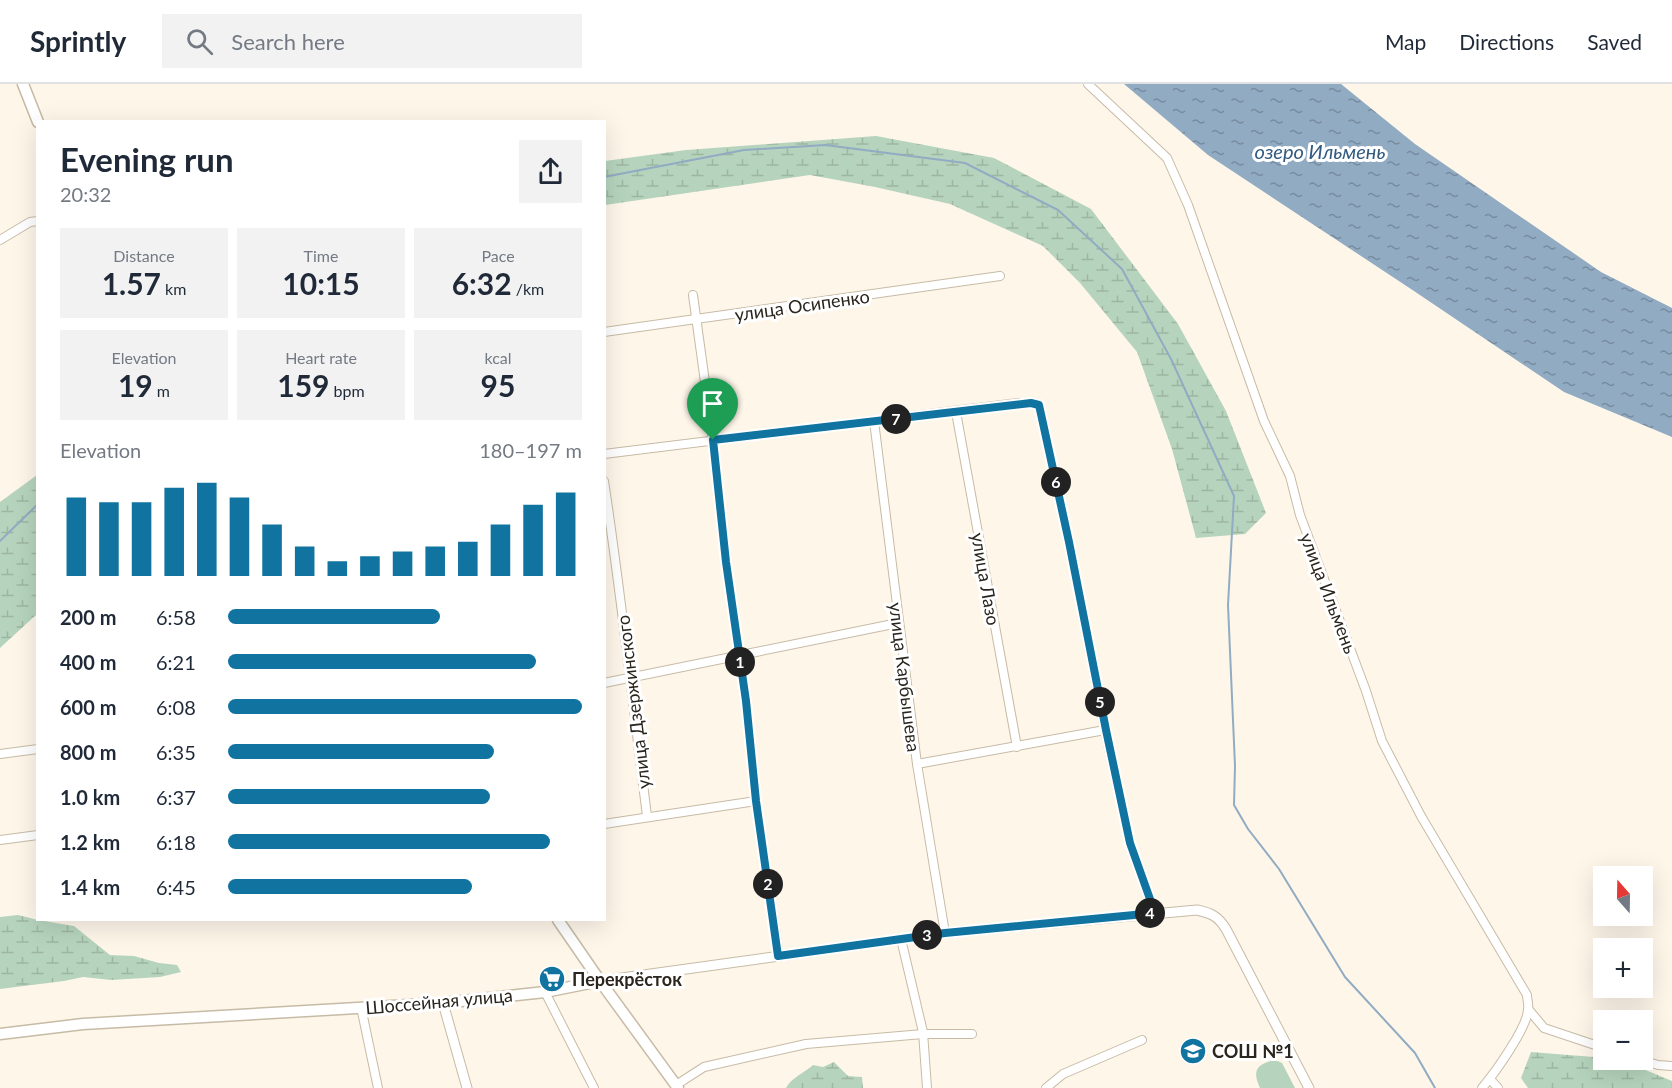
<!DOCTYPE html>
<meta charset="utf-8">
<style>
:root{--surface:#fff;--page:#f2f2f3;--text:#1f2937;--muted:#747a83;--line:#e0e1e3;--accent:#1174a0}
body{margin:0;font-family:Lato,sans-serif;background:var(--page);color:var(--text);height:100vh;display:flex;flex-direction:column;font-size:22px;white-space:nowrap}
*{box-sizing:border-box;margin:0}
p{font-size:20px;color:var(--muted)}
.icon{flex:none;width:33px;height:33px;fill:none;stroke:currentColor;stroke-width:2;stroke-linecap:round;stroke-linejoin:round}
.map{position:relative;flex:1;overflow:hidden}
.side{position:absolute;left:36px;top:36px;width:570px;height:801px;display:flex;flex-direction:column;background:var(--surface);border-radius:0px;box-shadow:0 6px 24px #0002}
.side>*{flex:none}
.needle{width:39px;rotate:340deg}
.buttons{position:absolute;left:1593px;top:782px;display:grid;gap:12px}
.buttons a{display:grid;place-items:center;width:60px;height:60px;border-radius:0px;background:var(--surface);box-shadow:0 6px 24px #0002;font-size:30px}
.pin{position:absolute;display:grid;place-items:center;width:51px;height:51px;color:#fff;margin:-62px -26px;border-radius:50% 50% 50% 0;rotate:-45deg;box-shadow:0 0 6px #0007}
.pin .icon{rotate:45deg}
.km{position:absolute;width:30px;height:30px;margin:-15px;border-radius:50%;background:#222;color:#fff;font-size:16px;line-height:30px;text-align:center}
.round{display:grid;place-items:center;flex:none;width:63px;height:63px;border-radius:0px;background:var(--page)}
.headline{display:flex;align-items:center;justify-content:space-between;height:102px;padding:0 24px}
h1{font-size:33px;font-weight:700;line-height:45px}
.metrics{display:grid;grid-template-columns:repeat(3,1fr);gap:9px;height:102px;padding:6px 24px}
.metrics div{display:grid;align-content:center;border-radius:0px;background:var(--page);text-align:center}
.metrics b{font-size:30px;font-weight:700}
.metrics small{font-size:16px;font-weight:400}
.metrics p{font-size:16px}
.chart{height:168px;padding:12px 24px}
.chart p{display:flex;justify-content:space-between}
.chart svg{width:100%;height:108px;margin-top:6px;stroke:var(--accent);stroke-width:6}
ul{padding:0 24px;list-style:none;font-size:20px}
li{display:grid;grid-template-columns:96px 72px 1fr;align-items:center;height:45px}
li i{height:15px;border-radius:8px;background:var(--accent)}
header{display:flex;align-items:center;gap:36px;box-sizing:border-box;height:84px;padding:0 30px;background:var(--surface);border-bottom:2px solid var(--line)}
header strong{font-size:28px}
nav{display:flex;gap:33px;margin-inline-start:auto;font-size:21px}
.search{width:420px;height:54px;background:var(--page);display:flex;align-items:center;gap:15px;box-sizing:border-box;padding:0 21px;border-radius:0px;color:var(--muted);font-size:22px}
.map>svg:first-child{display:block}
.wetland{fill:url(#wetland-marsh)}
.garden{fill:#b6d4bd}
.water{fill:url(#water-ripples)}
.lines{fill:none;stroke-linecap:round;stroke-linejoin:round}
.stream{stroke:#91abc3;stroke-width:2}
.minor-casing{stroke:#c7bba6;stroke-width:10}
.tertiary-casing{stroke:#c7bba6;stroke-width:11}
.secondary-casing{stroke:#c7bba6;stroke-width:13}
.minor{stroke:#fff;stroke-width:8}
.tertiary{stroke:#fff;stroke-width:9}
.secondary{stroke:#fff;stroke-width:10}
.route-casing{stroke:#fff;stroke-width:12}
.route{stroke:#1174a0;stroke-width:8}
.labels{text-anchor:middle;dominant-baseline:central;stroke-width:6;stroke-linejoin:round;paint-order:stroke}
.street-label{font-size:18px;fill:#2a251d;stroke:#fff}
.poi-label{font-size:18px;font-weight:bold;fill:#2a251d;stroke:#fff;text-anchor:start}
.water-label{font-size:20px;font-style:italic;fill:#325b80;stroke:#fff}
</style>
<header>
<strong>Sprintly</strong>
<div class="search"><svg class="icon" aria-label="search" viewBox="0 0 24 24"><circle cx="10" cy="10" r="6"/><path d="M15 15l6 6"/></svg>Search here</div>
<nav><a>Map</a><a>Directions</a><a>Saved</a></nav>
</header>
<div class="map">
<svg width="1672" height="1004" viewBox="0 0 1672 1004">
<defs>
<pattern id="wetland-marsh" width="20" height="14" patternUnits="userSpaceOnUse" patternTransform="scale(1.5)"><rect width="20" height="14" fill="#b6d4bd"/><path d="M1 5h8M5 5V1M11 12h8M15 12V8" fill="none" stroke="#9db6a2"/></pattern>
<pattern id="water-ripples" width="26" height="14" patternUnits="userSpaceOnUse" patternTransform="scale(1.5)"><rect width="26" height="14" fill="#91abc3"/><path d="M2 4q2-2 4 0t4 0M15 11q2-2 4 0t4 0" fill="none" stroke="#778b9e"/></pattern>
</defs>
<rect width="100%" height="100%" fill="#fef6e9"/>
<g class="wetland">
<polygon points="876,52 994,74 1091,125 1178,240 1226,327 1266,429 1245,450 1196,454 1172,365 1137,268 1080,199 1043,162 950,120 875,103 810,91 605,121 605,77 686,66"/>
<polygon points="37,391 37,530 0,564 0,418"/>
<polygon points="18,831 38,836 74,842 110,871 134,872 159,879 177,881 181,888 160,893 111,896 83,893 64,897 0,905 0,833"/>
<polygon points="1531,968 1619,975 1672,997 1672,1004 1528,1004 1521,994"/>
<path d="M 834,978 L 848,992 L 862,993 L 863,1004 L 786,1004 C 791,994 804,989 813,981 L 823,983 Z"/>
</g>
<path class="garden" d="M 1275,976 L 1282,979 L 1295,1004 L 1260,1004 C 1252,987 1256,980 1275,976 Z"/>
<polygon class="water" points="1124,0 1341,0 1415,60 1601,188 1672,224 1672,353 1564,308 1411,205 1208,71"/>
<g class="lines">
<g class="stream">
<polyline points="604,93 744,66 825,61 965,79 1058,126 1122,185 1171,275 1234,412 1228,521 1235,682 1234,721 1248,745 1279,785 1345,893 1415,969 1435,1004"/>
<polyline points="0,457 38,420"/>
</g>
<defs>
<g id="minor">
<path d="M 1088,0 L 1167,74 L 1188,121 L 1264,337 L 1290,392 L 1300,431 L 1366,607 L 1382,657 L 1421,732 L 1527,911 C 1527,915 1529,921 1528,925 C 1528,943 1494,990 1482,1004"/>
<polyline points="0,156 30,138 38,137"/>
<polyline points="693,211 713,356 726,478 746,617 756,717 779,872"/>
<polyline points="604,248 1000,192"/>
<polyline points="956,328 1017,663"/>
<polyline points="874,337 917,680 945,849"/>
<polyline points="604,370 1018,319 1031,319 1039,321 1069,458 1105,646 1130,759 1154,829"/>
<path d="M 604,397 C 621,509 633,621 647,732"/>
<polyline points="604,599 898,539"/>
<polyline points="0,670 38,665"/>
<polyline points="917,680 1105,646"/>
<polyline points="604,740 756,717"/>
<polyline points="0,756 38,751"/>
<polyline points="901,855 923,948 927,1004"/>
<polyline points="545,908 594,1004"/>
<polyline points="361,923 378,1004"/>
<polyline points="1529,926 1544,944 1604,964"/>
<polyline points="1638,975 1658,981 1672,982"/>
<polyline points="1490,995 1498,1004"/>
<polyline points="676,1001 704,983 806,960 923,950 972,950"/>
<polyline points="1046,1004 1063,990 1142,956"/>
</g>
<g id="tertiary">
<path d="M 600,897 L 945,849 L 1197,826 C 1211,829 1218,832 1226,845 L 1309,1004"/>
<polyline points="443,919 467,1004"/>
</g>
<g id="secondary">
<polyline points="23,0 38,38"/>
<polyline points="558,836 600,897 678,1004"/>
<polyline points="0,950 83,940 443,919 545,908 600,897"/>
</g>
</defs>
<use href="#minor" class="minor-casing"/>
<use href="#tertiary" class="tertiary-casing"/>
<use href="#secondary" class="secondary-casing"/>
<use href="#minor" class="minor"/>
<use href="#tertiary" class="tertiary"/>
<use href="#secondary" class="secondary"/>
</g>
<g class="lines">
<defs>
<polygon id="route" points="1031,319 1039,321 1069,458 1106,646 1130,759 1155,829 945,849 778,872 756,717 746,617 726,478 713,356"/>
</defs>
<use href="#route" class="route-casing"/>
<use href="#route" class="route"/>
</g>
<defs>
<symbol id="supermarket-disc" viewBox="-11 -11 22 22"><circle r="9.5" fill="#1174a0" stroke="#fff"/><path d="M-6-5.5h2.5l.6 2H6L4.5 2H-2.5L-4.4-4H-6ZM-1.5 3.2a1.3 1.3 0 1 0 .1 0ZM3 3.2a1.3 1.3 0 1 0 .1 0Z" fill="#fff"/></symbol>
<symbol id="school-disc" viewBox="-11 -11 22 22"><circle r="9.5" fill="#1174a0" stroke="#fff"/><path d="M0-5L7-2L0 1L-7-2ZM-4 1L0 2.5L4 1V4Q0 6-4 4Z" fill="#fff"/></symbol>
</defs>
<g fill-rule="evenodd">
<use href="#supermarket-disc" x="537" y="880" width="30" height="30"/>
<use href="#school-disc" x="1178" y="952" width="30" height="30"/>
</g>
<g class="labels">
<g class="street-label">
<text transform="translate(802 221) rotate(-8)">улица Осипенко</text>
<text transform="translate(986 495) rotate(80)">улица Лазо</text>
<text transform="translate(1329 509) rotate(69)">улица Ильмень</text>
<text transform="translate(905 593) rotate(83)">улица Карбышева</text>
<text transform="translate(633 618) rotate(-97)">улица Дзержинского</text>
<text transform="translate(439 917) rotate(-5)">Шоссейная улица</text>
</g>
<g class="poi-label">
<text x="572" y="895">Перекрёсток</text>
<text x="1212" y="967">СОШ №1</text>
</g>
<g class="water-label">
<text x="1320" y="67">озеро Ильмень</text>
</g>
</g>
</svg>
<div class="buttons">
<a><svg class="needle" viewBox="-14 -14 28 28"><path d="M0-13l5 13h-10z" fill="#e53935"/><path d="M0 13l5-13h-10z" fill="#747a83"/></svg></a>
<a>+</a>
<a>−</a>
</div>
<div class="pin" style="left:713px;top:356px;background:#1e9e55"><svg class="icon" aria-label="arrive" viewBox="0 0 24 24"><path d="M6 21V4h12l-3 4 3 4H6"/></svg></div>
<b class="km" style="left:740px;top:578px">1</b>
<b class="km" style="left:768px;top:800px">2</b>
<b class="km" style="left:927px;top:851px">3</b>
<b class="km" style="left:1150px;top:829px">4</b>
<b class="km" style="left:1100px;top:618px">5</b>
<b class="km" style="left:1056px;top:398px">6</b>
<b class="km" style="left:896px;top:335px">7</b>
<section class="side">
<div class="headline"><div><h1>Evening run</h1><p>20:32</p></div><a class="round"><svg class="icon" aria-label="share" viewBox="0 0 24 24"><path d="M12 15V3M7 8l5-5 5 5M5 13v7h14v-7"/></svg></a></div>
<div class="metrics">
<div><p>Distance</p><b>1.57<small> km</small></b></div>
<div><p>Time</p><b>10:15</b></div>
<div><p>Pace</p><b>6:32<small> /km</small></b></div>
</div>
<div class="metrics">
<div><p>Elevation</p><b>19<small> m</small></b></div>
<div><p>Heart rate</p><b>159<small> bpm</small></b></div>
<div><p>kcal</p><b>95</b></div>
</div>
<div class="chart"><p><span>Elevation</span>180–197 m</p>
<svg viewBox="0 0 160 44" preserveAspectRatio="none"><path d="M5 44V12M15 44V14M25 44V14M35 44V8M45 44V6M55 44V12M65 44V23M75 44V32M85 44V38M95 44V36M105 44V34M115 44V32M125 44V30M135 44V23M145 44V15M155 44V10"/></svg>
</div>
<ul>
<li><b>200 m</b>6:58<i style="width:60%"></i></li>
<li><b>400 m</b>6:21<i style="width:87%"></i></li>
<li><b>600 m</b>6:08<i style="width:100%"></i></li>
<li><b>800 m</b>6:35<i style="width:75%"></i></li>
<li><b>1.0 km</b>6:37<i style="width:74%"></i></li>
<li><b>1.2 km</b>6:18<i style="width:91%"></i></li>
<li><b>1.4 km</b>6:45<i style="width:69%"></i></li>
</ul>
</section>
</div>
